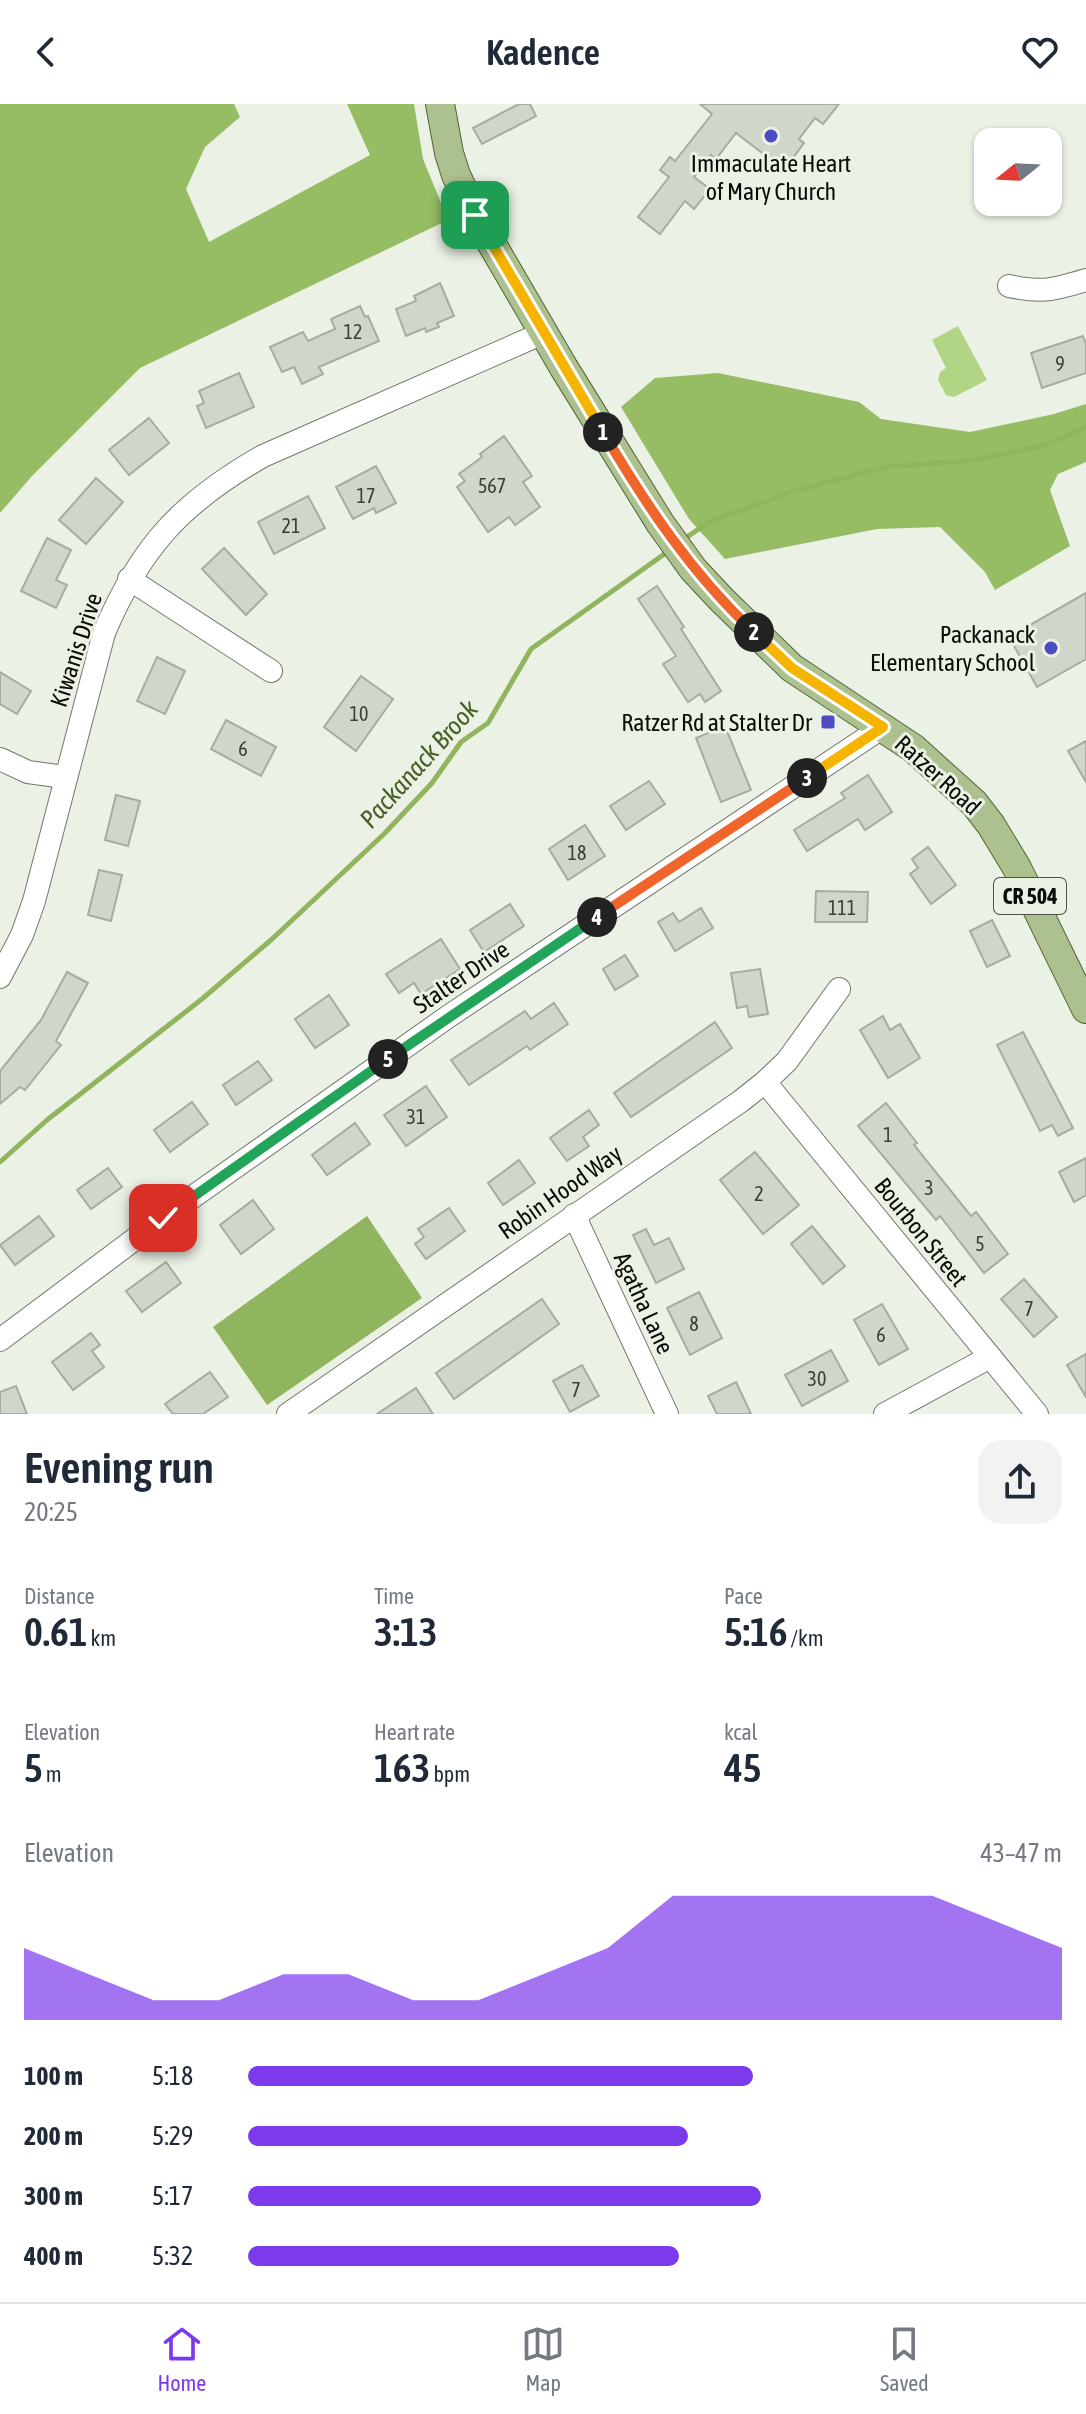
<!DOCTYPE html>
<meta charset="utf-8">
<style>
:root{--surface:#fff;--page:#f2f2f3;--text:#1f2937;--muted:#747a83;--line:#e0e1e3;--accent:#7c3aed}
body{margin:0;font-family:"Asap Condensed",sans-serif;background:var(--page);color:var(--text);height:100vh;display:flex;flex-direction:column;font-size:30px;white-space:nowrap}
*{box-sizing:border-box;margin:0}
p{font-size:26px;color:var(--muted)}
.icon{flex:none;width:44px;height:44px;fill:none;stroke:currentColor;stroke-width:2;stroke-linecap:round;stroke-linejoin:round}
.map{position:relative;height:1310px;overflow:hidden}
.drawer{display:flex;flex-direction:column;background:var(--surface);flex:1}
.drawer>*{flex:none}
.needle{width:52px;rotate:252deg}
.fabs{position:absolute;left:974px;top:24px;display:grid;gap:16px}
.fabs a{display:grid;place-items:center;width:88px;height:88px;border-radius:16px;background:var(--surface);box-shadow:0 2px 6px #0004;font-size:40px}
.pin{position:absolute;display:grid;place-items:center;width:68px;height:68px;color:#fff;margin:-34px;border-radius:16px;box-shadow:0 4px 12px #0006}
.km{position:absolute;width:40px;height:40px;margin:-20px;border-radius:50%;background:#222;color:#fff;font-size:22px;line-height:40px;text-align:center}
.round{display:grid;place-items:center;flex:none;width:84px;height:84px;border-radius:24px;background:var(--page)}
.overview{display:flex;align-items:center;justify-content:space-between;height:136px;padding:0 24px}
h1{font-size:44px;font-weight:600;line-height:60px}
.figures{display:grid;grid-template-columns:repeat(3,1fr);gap:12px;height:136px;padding:8px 24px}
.figures div{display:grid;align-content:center}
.figures b{font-size:40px;font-weight:600}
.figures small{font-size:22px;font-weight:400}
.figures p{font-size:22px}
.chart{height:224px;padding:16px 24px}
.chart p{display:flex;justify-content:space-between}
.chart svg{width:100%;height:144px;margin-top:8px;fill:var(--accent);opacity:.7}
ul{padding:0 24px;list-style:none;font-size:26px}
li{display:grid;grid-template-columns:128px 96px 1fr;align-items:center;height:60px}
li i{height:20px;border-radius:10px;background:var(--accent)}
header{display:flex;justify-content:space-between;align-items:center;height:104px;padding:0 24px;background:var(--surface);font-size:36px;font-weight:600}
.tabs{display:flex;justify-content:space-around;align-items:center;height:112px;border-top:2px solid var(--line);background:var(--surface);font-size:22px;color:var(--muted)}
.tabs a{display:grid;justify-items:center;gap:4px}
.tabs .current{color:var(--accent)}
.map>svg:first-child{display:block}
.green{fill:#b1d485}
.forest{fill:#96bc64}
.water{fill:#90b55e}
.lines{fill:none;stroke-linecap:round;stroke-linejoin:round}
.stream{stroke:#90b55e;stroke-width:5}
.building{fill:#d0d6ca;stroke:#a7aca1;stroke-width:2}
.minor-casing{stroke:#72776d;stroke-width:24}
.major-casing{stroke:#506730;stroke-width:30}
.minor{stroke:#fff;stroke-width:22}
.major{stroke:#adc190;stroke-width:28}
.split-1-casing{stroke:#fff;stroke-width:16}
.split-2-casing{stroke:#fff;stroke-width:16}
.split-3-casing{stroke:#fff;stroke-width:16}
.split-4-casing{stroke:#fff;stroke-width:16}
.split-5-casing{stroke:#fff;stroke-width:16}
.split-6-casing{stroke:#fff;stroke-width:16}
.split-1{stroke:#f5b400;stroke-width:10}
.split-2{stroke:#f0652b;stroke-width:10}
.split-3{stroke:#f5b400;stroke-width:10}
.split-4{stroke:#f0652b;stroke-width:10}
.split-5{stroke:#22a559;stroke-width:10}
.split-6{stroke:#22a559;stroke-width:10}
.poi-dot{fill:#4d4bc1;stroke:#ecf1e6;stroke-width:3}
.labels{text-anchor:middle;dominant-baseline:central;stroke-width:6;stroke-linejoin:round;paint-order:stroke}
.number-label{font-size:20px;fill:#3c3e38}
.shield{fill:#ecf1e6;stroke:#4e514b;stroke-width:2}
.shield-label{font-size:22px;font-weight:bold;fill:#0a0c08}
.poi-label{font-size:24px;fill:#0a0c08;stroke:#ecf1e6;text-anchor:end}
.street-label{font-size:24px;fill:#0a0c08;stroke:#ecf1e6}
.water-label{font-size:26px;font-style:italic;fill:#486024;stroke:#ecf1e6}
</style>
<header><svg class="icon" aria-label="back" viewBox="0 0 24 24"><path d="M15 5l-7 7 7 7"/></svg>Kadence<svg class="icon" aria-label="heart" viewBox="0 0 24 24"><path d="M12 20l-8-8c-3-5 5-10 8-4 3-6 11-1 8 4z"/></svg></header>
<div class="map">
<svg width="1086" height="1310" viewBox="0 0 1086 1310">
<rect width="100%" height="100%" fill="#ecf1e6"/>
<polygon class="green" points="958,222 987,276 954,293 946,291 938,276 940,268 946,264 932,236"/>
<g class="forest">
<polygon points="0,0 234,0 240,13 205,43 186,85 209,138 370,51 347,0 414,0 423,55 448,116 140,264 32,372 0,409"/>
<polygon points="718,269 859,298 881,315 970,328 1054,310 1086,300 1086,358 1058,370 1050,386 1070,442 995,486 985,468 940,423 877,425 725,455 689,415 621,303 655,274"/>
</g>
<polygon class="water" points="367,1112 422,1194 267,1301 213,1223"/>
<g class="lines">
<g class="stream">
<polyline points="684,435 709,418 794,387 886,363 976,356 1046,341 1086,323"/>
<polyline points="0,1058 47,1016 202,895 271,836 384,730 432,679 461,638 488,619 531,545 670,446"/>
</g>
</g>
<g class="building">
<polygon points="519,0 530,0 536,12 482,40 473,24"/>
<polygon points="700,0 839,0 823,20 815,14 799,35 804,39 784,66 736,29 716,55 711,51 694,73 710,85 694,105 685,97 660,130 638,113 669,73 660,66 670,53 675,57 712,10"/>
<polygon points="440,179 454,212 437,219 439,223 426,228 425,224 406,232 396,205 416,197 414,192"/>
<polygon points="360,202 365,213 368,212 379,237 319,263 323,270 302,280 294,263 282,268 270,243 303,228 308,237 335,225 331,215"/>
<polygon points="1083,232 1086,240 1086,269 1042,284 1031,249"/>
<polygon points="239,269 254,303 206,324 197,302 204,299 199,287"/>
<polygon points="149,314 169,339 129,371 109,346"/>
<polygon points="504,332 532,372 523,378 540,403 515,421 509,413 488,428 457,383 465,377 459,370 482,353 480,350"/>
<polygon points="376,362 396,399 376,409 374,404 353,415 336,383"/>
<polygon points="96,374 123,398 86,440 59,416"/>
<polygon points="308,392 325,424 274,450 258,418"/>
<polygon points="47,434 71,446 56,476 67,481 56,504 21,487"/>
<polygon points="224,444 267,490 246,511 202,465"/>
<polygon points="657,482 684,523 681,525 721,587 705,598 700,590 688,598 663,560 676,552 638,495"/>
<polygon points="1086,489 1086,555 1037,583 1009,533"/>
<polygon points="157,553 185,567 165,610 137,597"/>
<polygon points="0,568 31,587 17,610 0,600"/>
<polygon points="361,572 393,595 356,647 324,623"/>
<polygon points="226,616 276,643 261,672 211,645"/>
<polygon points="725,622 751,686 721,698 696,634"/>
<polygon points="1086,637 1086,678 1068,647"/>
<polygon points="868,671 892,708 865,726 858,715 807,747 794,726 845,694 841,689"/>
<polygon points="649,677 665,700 626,726 610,702"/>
<polygon points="116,691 140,697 128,742 105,736"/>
<polygon points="585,721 605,752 568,776 549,745"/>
<polygon points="928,743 956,781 931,800 910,770 918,764 912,755"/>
<polygon points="99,766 122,771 111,817 88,811"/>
<polygon points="816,787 868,788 867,818 815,818"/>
<polygon points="510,800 524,822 484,848 470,826"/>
<polygon points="701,804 713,824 675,847 658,818 673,809 679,818"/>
<polygon points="992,816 1010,852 987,863 970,827"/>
<polygon points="441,835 460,865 421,890 414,879 399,889 386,870"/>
<polygon points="625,851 638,872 615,886 603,865"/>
<polygon points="760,865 768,910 749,913 747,902 737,904 731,869"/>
<polygon points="67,868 88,879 56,937 61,941 25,986 20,983 0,1000 0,967 41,916"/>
<polygon points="329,891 349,921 315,944 295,915"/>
<polygon points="554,899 568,920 530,946 527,942 469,981 451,956 525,907 531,915"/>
<polygon points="883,912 890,926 900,920 920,954 888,974 860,926"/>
<polygon points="715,918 732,944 631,1013 614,989"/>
<polygon points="1023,928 1073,1024 1058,1032 1052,1021 1040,1027 997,941"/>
<polygon points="258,957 272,976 236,1001 223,981"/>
<polygon points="426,982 447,1013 406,1042 384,1011"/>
<polygon points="192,998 208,1020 170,1048 154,1026"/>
<polygon points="886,999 917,1039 914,1041 971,1112 976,1108 1008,1150 984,1169 940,1112 936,1116 858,1022"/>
<polygon points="589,1006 599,1021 583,1033 589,1042 567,1057 550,1034"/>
<polygon points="355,1019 370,1040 327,1071 312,1051"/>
<polygon points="755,1048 799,1101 763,1130 720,1076"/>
<polygon points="1086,1054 1086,1091 1074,1098 1059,1068"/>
<polygon points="519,1056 535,1079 503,1101 488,1079"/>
<polygon points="108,1064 122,1083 91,1105 77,1086"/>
<polygon points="253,1096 274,1125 241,1150 220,1121"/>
<polygon points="449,1104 465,1127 426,1155 415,1140 424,1133 418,1125"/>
<polygon points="39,1112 54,1132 15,1161 0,1141"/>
<polygon points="812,1122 845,1162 823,1180 791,1140"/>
<polygon points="646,1125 654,1141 669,1134 684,1165 656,1179 633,1131"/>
<polygon points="166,1158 181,1179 142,1208 126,1187"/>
<polygon points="1024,1175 1057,1213 1034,1233 1001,1195"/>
<polygon points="699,1188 722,1234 690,1251 667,1204"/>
<polygon points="542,1195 559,1220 454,1295 436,1269"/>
<polygon points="882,1200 908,1245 879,1261 854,1216"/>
<polygon points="91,1229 100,1241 92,1247 104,1263 73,1286 52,1258"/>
<polygon points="831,1246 848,1277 802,1302 785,1271"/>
<polygon points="1086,1250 1086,1293 1067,1261"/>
<polygon points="582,1261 599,1292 570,1308 553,1277"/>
<polygon points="210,1268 228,1293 203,1310 173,1310 165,1300"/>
<polygon points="736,1278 751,1310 717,1310 708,1292"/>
<polygon points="16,1282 27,1310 0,1310 0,1288"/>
<polygon points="416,1284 433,1310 377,1310"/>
</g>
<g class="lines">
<defs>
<g id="minor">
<path d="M 1009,182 C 1043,189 1053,186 1086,176"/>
<polyline points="129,475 271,567"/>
<polyline points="0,655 28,668 65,673"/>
<path d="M 0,873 L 22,831 L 34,797 L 104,529 C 140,443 182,398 263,352 L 543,229"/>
<polyline points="765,978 1037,1310"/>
<polyline points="574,1111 667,1310"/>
<polyline points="0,1236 163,1114 449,912 883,623"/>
<polyline points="288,1310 741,997 765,978 787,957 839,885"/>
<polyline points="885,1310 990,1253"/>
</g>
<polyline id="major" points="440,0 449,49 456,71 475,111 564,264 660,419 693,465 722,496 792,564 913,644 974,699 991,721 1017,764 1086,905"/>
</defs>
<use href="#minor" class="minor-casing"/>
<use href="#major" class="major-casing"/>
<use href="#minor" class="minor"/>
<use href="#major" class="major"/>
</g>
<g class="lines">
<defs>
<polyline id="split-1" points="475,111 603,328"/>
<path id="split-2" d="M 603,328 C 646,401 692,470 754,528"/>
<polyline id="split-3" points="754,528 792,564 883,623 807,674"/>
<polyline id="split-4" points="597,813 807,674"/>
<polyline id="split-5" points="388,955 597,813"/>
<polyline id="split-6" points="163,1114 388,955"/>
</defs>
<use href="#split-1" class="split-1-casing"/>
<use href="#split-2" class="split-2-casing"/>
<use href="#split-3" class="split-3-casing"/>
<use href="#split-4" class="split-4-casing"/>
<use href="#split-5" class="split-5-casing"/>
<use href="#split-6" class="split-6-casing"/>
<use href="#split-1" class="split-1"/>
<use href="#split-2" class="split-2"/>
<use href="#split-3" class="split-3"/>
<use href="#split-4" class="split-4"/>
<use href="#split-5" class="split-5"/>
<use href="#split-6" class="split-6"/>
</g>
<g class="poi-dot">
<circle cx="771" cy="32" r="8"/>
<circle cx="1051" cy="544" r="8"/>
<rect x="820" y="610" width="16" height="16" rx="4"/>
</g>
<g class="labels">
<g class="number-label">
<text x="353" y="227">12</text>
<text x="1060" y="259">9</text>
<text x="492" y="381">567</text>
<text x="366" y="391">17</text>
<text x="291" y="421">21</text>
<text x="359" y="609">10</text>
<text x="243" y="644">6</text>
<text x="577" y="748">18</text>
<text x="842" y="803">111</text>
<text x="416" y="1012">31</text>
<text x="888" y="1030">1</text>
<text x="929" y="1083">3</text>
<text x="759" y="1089">2</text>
<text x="980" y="1139">5</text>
<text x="1029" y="1204">7</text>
<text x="694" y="1219">8</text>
<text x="881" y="1230">6</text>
<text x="817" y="1274">30</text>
<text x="576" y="1285">7</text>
</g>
<rect class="shield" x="994" y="774" width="72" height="36" rx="6"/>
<g class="shield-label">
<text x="1030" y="792">CR 504</text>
</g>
<g class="poi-label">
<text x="771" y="59" text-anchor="middle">Immaculate Heart<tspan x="771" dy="28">of Mary Church</tspan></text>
<text x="1035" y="530">Packanack<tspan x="1035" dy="28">Elementary School</tspan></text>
<text x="812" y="618">Ratzer Rd at Stalter Dr</text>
</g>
<g class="street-label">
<text transform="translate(76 546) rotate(-72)">Kiwanis Drive</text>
<text transform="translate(938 671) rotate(42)">Ratzer Road</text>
<text transform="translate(461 873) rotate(-34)">Stalter Drive</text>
<text transform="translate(560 1088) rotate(-35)">Robin Hood Way</text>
<text transform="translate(921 1128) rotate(51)">Bourbon Street</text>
<text transform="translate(644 1199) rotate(65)">Agatha Lane</text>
</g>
<g class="water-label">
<text transform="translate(419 660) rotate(-48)">Packanack Brook</text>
</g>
</g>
</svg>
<div class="fabs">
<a><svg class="needle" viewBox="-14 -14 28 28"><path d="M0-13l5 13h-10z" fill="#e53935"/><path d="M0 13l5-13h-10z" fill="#747a83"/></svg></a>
</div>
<div class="pin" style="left:475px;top:111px;background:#1e9e55"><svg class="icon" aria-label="arrive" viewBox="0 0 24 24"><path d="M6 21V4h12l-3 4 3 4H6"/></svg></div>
<div class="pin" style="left:163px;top:1114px;background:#d93025"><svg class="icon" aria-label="check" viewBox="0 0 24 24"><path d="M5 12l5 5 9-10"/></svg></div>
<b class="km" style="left:603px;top:328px">1</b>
<b class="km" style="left:754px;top:528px">2</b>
<b class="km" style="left:807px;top:674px">3</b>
<b class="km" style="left:597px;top:813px">4</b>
<b class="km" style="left:388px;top:955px">5</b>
</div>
<section class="drawer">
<div class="overview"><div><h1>Evening run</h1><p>20:25</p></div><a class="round"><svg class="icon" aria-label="share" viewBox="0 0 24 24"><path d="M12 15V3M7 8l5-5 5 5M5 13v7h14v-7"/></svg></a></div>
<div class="figures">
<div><p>Distance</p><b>0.61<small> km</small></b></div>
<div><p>Time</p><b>3:13</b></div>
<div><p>Pace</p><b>5:16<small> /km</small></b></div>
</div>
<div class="figures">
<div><p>Elevation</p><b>5<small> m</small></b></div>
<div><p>Heart rate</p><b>163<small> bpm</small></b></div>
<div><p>kcal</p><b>45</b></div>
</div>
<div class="chart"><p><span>Elevation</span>43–47 m</p>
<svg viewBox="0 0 160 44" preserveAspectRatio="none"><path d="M0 44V22L10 30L20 38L30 38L40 30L50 30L60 38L70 38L80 30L90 22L100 6L110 6L120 6L130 6L140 6L150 14L160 22V44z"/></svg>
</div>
<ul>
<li><b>100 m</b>5:18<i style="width:62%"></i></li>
<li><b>200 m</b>5:29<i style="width:54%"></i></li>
<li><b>300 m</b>5:17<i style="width:63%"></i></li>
<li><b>400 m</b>5:32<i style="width:53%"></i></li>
</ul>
</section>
<nav class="tabs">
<a class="current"><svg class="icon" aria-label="home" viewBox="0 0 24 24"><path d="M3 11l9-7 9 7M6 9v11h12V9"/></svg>Home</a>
<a><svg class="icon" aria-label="map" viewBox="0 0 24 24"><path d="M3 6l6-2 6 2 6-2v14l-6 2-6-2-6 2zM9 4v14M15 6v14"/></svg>Map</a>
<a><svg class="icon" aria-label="saved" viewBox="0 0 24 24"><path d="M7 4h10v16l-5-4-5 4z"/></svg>Saved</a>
</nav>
